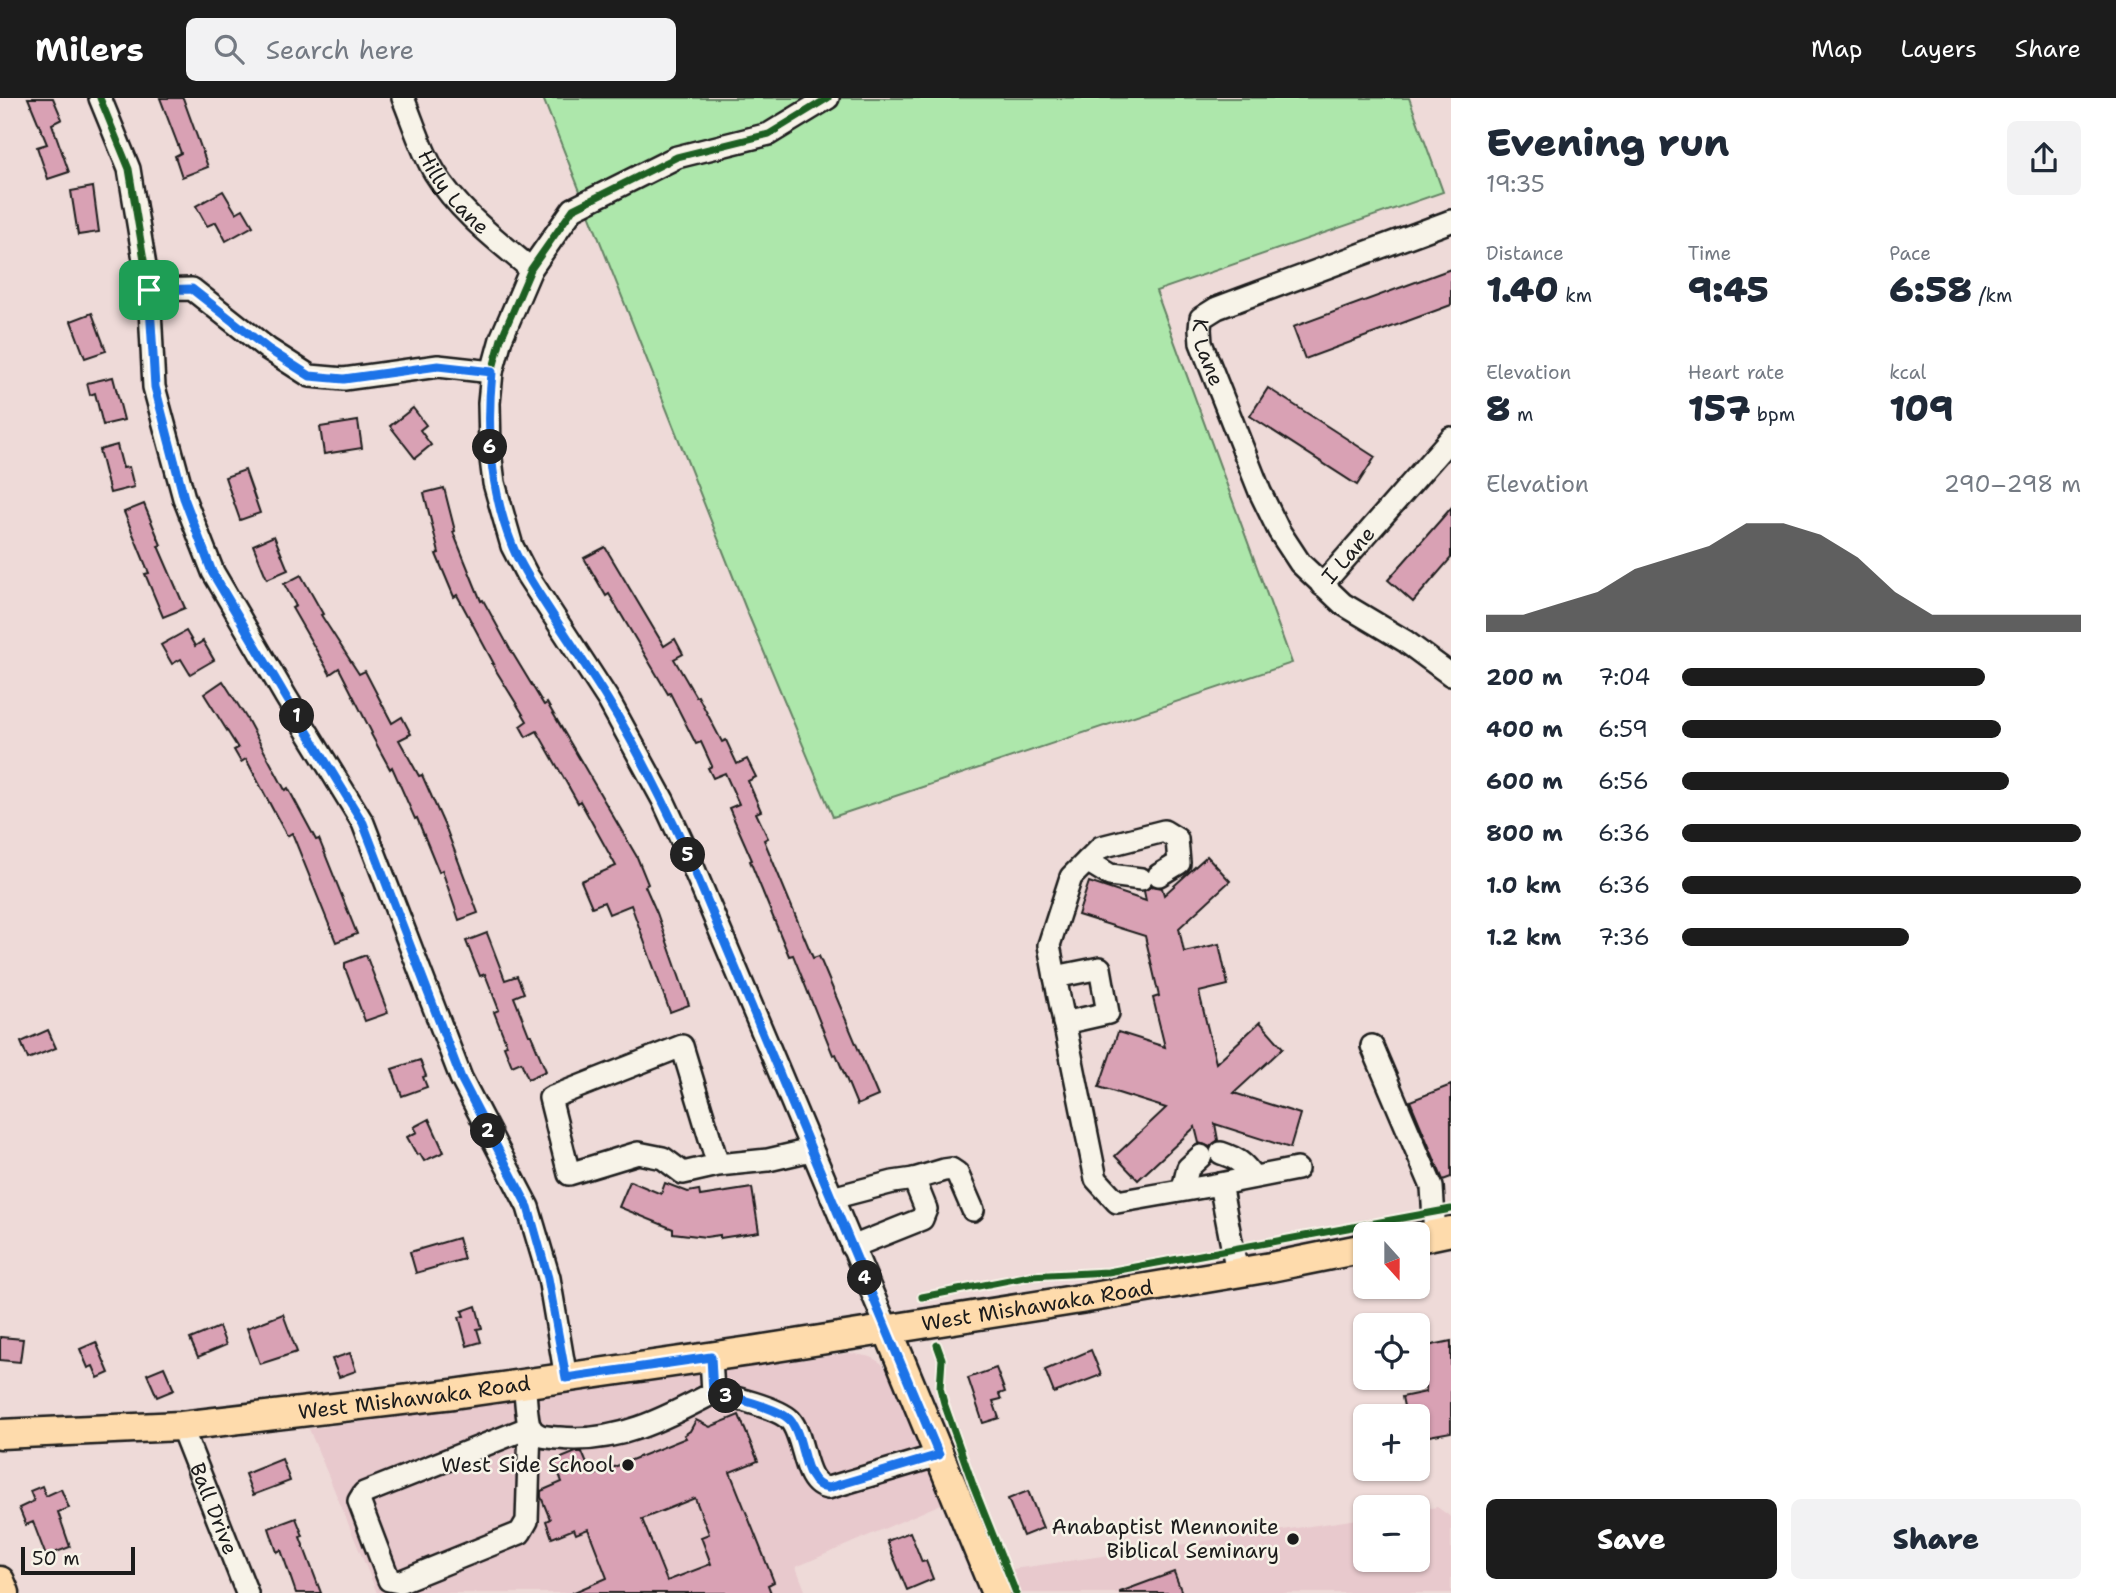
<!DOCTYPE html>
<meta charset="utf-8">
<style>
:root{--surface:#fff;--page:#f2f2f3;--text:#1f2937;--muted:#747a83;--accent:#1c1c1c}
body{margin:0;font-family:"Shantell Sans",sans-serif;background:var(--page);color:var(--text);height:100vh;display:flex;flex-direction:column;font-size:26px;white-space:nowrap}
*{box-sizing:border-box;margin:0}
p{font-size:23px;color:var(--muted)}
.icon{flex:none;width:38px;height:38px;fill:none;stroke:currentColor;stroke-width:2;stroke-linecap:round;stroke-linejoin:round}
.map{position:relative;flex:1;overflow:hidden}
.details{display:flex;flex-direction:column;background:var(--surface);width:665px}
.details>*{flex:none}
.needle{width:46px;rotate:159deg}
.fabs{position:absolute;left:1353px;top:1124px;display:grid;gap:14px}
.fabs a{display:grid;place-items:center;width:77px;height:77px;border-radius:10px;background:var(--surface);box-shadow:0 2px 5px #0004;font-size:35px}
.scale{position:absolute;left:21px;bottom:18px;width:114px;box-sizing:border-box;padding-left:7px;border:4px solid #1c1c1c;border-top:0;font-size:19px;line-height:24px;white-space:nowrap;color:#1c1c1c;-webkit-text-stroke:5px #f7f3e8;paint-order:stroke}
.pin{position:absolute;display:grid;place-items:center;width:60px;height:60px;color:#fff;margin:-30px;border-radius:14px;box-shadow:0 4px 10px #0006}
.km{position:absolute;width:35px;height:35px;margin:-18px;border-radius:50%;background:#222;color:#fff;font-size:19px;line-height:35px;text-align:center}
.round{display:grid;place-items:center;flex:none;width:74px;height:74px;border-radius:10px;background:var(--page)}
.head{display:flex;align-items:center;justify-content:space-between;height:119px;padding:0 35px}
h1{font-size:38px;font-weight:800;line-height:52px}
.stats{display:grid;grid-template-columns:repeat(3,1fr);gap:10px;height:119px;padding:7px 35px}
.stats div{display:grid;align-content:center}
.stats b{font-size:35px;font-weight:800}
.stats small{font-size:19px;font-weight:400}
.stats p{font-size:19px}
.chart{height:196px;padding:14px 35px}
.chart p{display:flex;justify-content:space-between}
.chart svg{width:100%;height:126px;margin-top:7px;fill:var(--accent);opacity:.7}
.action{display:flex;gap:14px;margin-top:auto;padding:14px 35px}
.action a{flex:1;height:80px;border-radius:10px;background:var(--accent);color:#fff;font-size:28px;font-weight:800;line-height:80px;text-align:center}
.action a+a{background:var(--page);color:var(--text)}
ul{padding:0 35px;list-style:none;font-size:23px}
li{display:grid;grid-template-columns:112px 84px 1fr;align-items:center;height:52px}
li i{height:18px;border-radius:9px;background:var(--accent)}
header{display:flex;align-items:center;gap:42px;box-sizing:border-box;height:98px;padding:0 35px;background:var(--accent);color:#fff}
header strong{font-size:33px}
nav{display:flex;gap:38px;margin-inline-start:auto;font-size:24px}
.search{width:490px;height:63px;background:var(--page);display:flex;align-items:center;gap:18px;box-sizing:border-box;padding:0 24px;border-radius:10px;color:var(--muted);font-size:26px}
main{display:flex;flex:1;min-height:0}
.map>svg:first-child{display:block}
.built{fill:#e8c9cd}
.green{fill:#ade7ab;stroke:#648264;stroke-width:2}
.building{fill:#d9a1b4;stroke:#1c1c1c;stroke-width:2;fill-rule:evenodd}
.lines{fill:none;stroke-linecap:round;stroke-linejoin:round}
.minor-casing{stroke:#1c1c1c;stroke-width:26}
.major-casing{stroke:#1c1c1c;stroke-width:33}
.minor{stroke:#f7f3e8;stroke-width:21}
.major{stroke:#fedbac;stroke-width:28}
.cycleway-casing{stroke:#f7f3e8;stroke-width:11}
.cycleway{stroke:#1b5e20;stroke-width:7}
.route-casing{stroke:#fff;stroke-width:14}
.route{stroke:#1a73e8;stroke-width:9}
.poi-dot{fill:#1c1c1c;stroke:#f7f3e8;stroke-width:2.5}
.labels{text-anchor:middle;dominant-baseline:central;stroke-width:5;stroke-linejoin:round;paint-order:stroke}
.street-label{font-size:21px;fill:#1c1c1c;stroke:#f7f3e8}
.poi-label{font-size:21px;fill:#1c1c1c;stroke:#f7f3e8;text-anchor:end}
</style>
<header>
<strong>Milers</strong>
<div class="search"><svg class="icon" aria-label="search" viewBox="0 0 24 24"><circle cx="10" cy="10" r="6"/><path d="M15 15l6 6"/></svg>Search here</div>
<nav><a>Map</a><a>Layers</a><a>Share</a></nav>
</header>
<main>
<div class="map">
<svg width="1451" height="1495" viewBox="0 0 1451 1495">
<rect width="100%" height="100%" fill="#eedad8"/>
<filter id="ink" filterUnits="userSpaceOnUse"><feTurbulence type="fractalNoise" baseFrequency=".0143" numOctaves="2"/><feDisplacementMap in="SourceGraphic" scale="14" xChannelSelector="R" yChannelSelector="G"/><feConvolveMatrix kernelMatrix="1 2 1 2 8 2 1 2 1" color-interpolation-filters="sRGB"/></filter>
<g filter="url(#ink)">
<g class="built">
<polygon points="850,1255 871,1259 881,1265 889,1275 948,1403 796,1469 806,1495 377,1495 309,1331"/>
<polygon points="1437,1409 1451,1419 1451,1495 1010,1495 1000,1473 1365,1420 1365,1461 1418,1461 1418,1412"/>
</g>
<polygon class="green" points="543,0 1409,0 1443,94 1156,193 1292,565 833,719 746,511"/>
<g class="building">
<polygon points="28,0 53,0 62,21 52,26 69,74 48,81 37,49 47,46"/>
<polygon points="160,0 183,0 208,69 182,79 175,58 181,55"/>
<polygon points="93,89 99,134 78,137 71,93"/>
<polygon points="223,93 236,115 243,111 253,128 226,143 216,124 207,128 196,108"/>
<polygon points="1451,171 1451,207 1305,261 1293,229"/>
<polygon points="92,215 106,253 85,260 71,223"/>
<polygon points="113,279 124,322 103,327 95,295 90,297 87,285"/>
<polygon points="1268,290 1375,359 1357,387 1250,318"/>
<polygon points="413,310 426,327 420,332 431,347 415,360 390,328"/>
<polygon points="358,323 362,350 324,356 320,329"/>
<polygon points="117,347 123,370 129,369 134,389 110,395 99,352"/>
<polygon points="245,372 260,415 240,422 225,379"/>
<polygon points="444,390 455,433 453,434 481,503 483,502 510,551 544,607 547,605 637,759 648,786 645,788 657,815 689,907 670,914 631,807 609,816 604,804 592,809 581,783 616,768 580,703 578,705 537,633 526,639 520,628 527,623 492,566 494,566 457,497 454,499 436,456 439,455 424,395"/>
<polygon points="144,406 161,447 158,448 185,510 163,519 145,476 149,475 124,414"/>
<polygon points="1451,410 1451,460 1413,504 1388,482"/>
<polygon points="274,438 288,472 267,481 253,447"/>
<polygon points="605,449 664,548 675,541 683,556 674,561 696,599 698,598 722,644 726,642 737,666 747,661 756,679 748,683 761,713 756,715 768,740 764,742 813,860 819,858 878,998 857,1007 836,956 833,957 793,857 789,858 750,763 752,762 729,710 739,706 725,675 713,680 708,670 712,668 701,644 696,646 670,595 668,596 609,496 606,498 584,460"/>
<polygon points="301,477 323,516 321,517 359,576 365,573 392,625 402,619 411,636 399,642 419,678 422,677 447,733 478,815 459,822 442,772 439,774 417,720 415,721 392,669 390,671 371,636 372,635 339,570 330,576 292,510 296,508 284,486"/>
<polygon points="186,533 195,548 203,543 214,562 190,576 181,561 172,566 161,547"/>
<polygon points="223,583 247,621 285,692 288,690 316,742 319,741 357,836 336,844 292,735 287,738 246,661 241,664 234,652 238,650 204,596"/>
<polygon points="1207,758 1230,783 1179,830 1184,854 1219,846 1228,887 1199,894 1216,965 1260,924 1283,950 1234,995 1300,1016 1290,1050 1215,1026 1218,1042 1210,1049 1199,1045 1195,1029 1138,1082 1115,1058 1166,1010 1099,989 1118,934 1165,949 1153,900 1159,898 1145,838 1078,817 1089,784 1146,803 1144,793 1152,788 1162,790 1164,797"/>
<polygon points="487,835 505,882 517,878 524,895 514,899 529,937 531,937 546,973 528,981 521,964 512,968 504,948 507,947 494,914 499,912 485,876 480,878 466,843"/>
<polygon points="366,857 388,915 365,923 345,870 345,865"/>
<polygon points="48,932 56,950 28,961 21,944"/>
<polygon points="420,962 426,978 423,979 427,989 402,998 392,971"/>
<polygon points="1451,987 1451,1079 1443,1082 1410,1003"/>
<polygon points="429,1021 444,1054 424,1063 420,1056 417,1057 407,1039 417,1034 414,1029"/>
<polygon points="630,1083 661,1096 665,1085 688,1094 699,1092 700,1098 752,1090 759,1134 720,1140 720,1137 706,1139 673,1135 673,1131 619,1109"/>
<polygon points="458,1140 464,1161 416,1175 410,1154"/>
<polygon points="476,1208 482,1230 477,1231 481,1244 467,1248 459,1219 464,1218 462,1213"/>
<polygon points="283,1216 297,1254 260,1266 247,1230"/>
<polygon points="219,1229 226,1247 198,1259 190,1241"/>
<polygon points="0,1239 23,1241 20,1264 0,1262"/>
<polygon points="1451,1243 1451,1334 1418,1340 1418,1318 1406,1318 1402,1299 1426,1294 1418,1250"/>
<polygon points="96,1244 109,1275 98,1280 93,1268 88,1270 80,1251"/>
<polygon points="1091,1252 1101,1277 1054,1295 1045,1272"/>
<polygon points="350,1255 356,1273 339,1279 332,1261"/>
<polygon points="164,1269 174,1292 157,1299 147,1276"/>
<polygon points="996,1270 1005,1294 999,1296 1001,1301 993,1303 999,1320 983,1325 968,1280"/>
<path d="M 739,1317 L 758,1363 L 730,1374 L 774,1484 L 768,1487 L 771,1495 L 572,1495 L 607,1480 L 588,1431 L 576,1436 L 574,1431 L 552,1440 L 546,1423 L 550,1421 L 541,1399 L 541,1393 L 562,1384 L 554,1363 L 576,1354 L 582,1354 L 592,1378 L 686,1340 L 684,1337 L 690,1333 L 696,1322 L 710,1329 ZM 695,1400 L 709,1436 L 701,1439 L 711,1466 L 667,1483 L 642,1421 Z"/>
<polygon points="282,1361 290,1383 253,1397 245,1376"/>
<polygon points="42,1388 46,1398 61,1391 69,1410 58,1414 70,1449 46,1458 33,1424 26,1427 19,1410 34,1403 30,1393"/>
<polygon points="1028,1393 1043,1430 1023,1438 1008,1401"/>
<polygon points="296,1420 303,1438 300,1439 321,1495 296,1495 281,1452 277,1454 269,1430"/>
<polygon points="910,1434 922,1464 926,1463 933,1481 907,1492 887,1443"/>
<polygon points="1174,1474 1182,1495 1120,1495 1120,1494"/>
</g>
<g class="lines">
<defs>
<g id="minor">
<polyline points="100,0 129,71 149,192 154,289 184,400 213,474 286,599 363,725 461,980 528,1109 549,1180 566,1280"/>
<path id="s1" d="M 403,0 C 413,24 421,52 435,75 C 459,114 497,142 531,171"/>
<polyline points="828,0 769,36 677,59 573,111 531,171 501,241 492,274 489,305 490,353 494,385 512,448 527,477 609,603 663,702 686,752 887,1230"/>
<path id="s2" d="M 1451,123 L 1217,210 L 1201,220 L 1200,231 L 1201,245 L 1260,394 L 1279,433 L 1300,465 L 1343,506 L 1405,543 L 1451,577"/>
<polyline points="149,192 192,191 268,251 310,278 344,281 438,268 492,274"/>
<path id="s3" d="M 1322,487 L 1451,340"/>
<polyline points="1087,763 1110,777 1141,781"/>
<polyline points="1159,777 1179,765 1177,741 1164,733 1101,749 1071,779 1049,847 1055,879 1096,1081 1117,1104 1220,1086 1237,1174"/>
<polyline points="1055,879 1100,870 1108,915 1064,925"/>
<polyline points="1372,948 1432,1089 1435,1137"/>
<path d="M 1221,1055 C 1236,1060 1244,1065 1253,1079"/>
<polyline points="718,1067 682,948 550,1000 569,1076 638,1055 663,1060 683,1075 718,1067 768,1062 811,1052"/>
<polyline points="914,1081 944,1072 951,1071 957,1075 973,1112"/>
<polyline points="1220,1086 1297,1071"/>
<polyline points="1183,1091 1188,1070 1201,1058"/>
<polyline points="832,1100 893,1084 914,1081 926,1111 922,1121 852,1149"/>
<path d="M 524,1286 C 526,1296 526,1321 530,1329 C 536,1340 548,1339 559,1340 C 616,1346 664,1321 713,1295 L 711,1259"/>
<path d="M 713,1295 C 730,1298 778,1310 790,1322 C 806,1340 802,1387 828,1390 L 939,1357"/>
<path id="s4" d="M 181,1328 L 247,1495"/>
<polygon points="530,1329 527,1423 520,1435 399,1484 389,1482 359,1403 364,1395"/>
</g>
<g id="major">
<polyline points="1418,1140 1451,1133"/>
<polyline points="887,1230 996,1495"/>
<path id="s5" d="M 0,1336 L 181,1328 L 453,1296 L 757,1252 L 1093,1199 L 1271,1169 L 1365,1150"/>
<polyline points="0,1483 5,1495"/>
</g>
</defs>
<use href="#minor" class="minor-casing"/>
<use href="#major" class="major-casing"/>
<use href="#minor" class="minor"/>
<use href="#major" class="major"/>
<defs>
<g id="cycleway">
<polyline points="100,0 129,71 149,192 154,289 184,400 213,474 286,599 363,725 461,980 528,1109 549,1180 566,1280"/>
<polyline points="828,0 769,36 677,59 573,111 531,171 501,241 492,274 489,305 490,353 494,385 512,448 527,477 609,603 663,702 686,752 887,1230"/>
<polyline points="922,1199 1030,1178 1108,1174 1451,1111"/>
<polyline points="937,1247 942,1261 940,1290 944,1305 973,1387 1016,1495"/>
</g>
</defs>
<use href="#cycleway" class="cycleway-casing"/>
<use href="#cycleway" class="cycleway"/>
</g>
</g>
<g class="lines" filter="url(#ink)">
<defs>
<path id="route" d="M 192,191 L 268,251 L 310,278 L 344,281 L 438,268 L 492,274 C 486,333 490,391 512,447 C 520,468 534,488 546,507 C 566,538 587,569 607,601 C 637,649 662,700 686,752 L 939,1357 L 828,1390 C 801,1387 806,1340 790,1322 C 778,1310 730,1298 713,1295 L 711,1259 L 566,1280 L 548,1180 L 528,1109 L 461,980 L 363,725 L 286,599 L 212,474 L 184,400 L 155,289 L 149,192 Z"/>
</defs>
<use href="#route" class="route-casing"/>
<use href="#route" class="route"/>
</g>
<g class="poi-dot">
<circle cx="628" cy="1367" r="7"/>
<circle cx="1293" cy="1441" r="7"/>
</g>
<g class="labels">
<g class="street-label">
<text stroke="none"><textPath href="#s1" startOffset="108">Hilly Lane</textPath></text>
<text stroke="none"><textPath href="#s2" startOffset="304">K Lane</textPath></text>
<text stroke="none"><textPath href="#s3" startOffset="40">I Lane</textPath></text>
<text stroke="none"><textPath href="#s5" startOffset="1046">West Mishawaka Road</textPath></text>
<text stroke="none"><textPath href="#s5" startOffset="416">West Mishawaka Road</textPath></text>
<text stroke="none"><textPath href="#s4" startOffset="89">Ball Drive</textPath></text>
</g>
<g class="poi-label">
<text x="614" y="1367">West Side School</text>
<text x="1279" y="1429">Anabaptist Mennonite<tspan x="1279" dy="24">Biblical Seminary</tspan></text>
</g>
</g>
</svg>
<div class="fabs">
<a><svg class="needle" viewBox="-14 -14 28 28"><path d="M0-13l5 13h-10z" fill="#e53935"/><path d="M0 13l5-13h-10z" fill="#747a83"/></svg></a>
<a><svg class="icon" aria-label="locate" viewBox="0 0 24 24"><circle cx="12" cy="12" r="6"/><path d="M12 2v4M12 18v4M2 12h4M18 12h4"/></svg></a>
<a>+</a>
<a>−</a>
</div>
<div class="scale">50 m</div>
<div class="pin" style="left:149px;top:192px;background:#1e9e55"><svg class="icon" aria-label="arrive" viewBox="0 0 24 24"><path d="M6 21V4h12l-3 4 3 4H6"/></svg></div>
<b class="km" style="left:297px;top:618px">1</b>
<b class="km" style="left:488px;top:1033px">2</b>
<b class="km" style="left:726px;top:1298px">3</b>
<b class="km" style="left:865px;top:1180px">4</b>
<b class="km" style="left:688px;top:757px">5</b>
<b class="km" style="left:490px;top:349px">6</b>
</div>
<section class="details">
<div class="head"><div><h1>Evening run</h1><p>19:35</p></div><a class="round"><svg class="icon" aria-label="share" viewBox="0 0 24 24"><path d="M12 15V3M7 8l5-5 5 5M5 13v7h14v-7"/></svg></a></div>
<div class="stats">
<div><p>Distance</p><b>1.40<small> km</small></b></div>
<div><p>Time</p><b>9:45</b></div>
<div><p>Pace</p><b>6:58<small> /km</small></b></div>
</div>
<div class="stats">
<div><p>Elevation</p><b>8<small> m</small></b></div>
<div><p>Heart rate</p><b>157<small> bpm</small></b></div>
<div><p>kcal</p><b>109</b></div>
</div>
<div class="chart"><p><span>Elevation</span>290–298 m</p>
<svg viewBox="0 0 160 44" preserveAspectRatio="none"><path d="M0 44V38L10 38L20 34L30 30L40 22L50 18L60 14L70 6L80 6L90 10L100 18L110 30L120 38L130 38L140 38L150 38L160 38V44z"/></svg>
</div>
<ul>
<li><b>200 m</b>7:04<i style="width:76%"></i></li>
<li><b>400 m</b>6:59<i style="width:80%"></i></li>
<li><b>600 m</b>6:56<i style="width:82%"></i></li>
<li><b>800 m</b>6:36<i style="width:100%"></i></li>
<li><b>1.0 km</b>6:36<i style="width:100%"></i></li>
<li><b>1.2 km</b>7:36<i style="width:57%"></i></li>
</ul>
<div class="action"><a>Save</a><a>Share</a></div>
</section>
</main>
